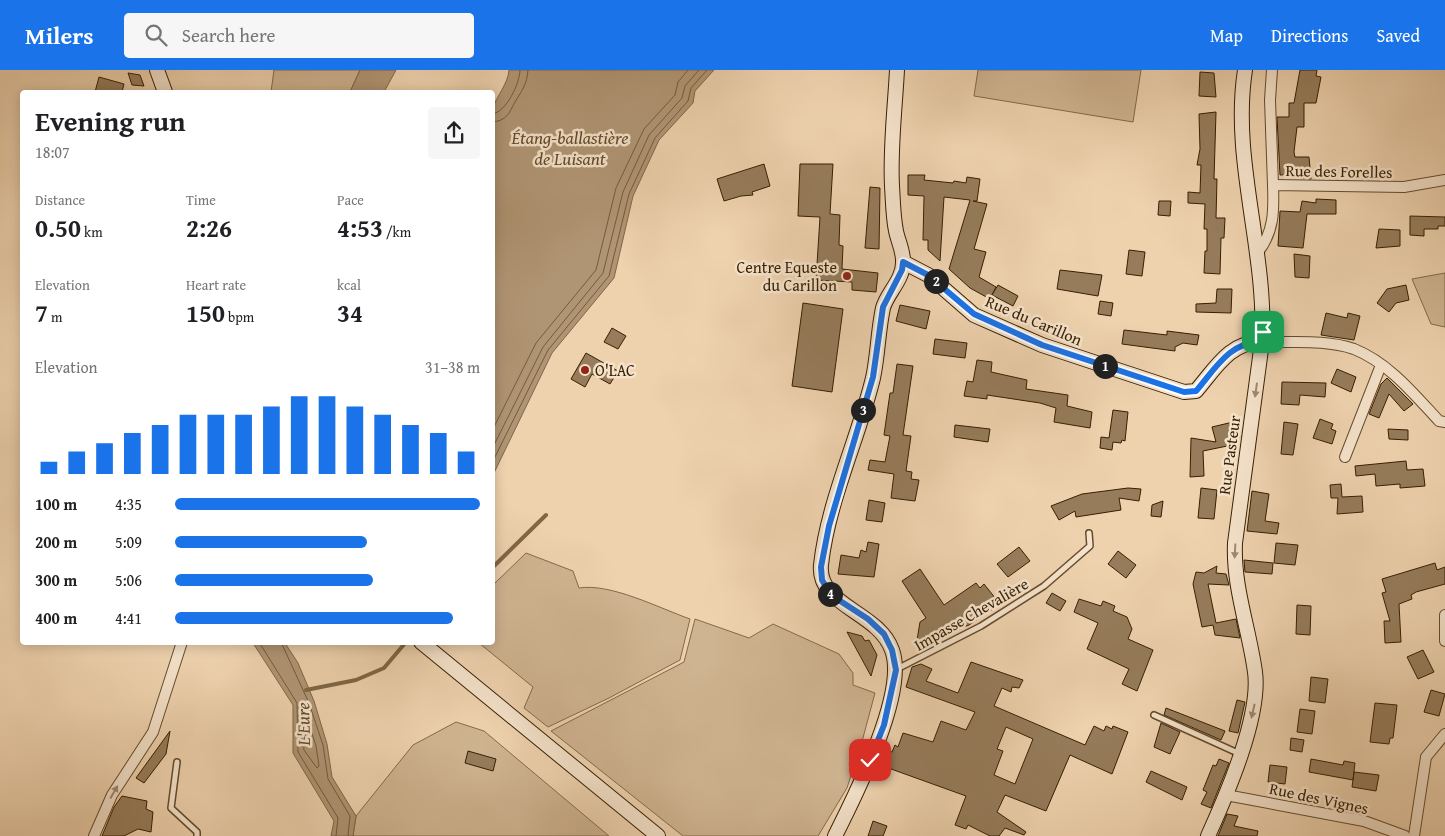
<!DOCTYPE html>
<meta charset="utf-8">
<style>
:root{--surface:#fff;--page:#f6f6f6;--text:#202124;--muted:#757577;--accent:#1a73e8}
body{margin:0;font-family:"Gentium Book Plus",serif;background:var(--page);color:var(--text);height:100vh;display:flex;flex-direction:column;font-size:19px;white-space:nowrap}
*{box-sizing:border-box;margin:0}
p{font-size:16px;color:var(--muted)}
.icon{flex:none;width:28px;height:28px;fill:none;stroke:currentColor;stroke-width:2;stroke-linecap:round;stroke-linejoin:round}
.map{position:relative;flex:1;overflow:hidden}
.details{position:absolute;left:20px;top:20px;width:475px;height:555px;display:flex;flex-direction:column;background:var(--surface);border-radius:5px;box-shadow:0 2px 12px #0003}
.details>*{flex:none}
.pin{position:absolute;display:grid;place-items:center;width:42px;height:42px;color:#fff;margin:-21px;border-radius:10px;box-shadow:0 2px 8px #0006}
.km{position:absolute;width:25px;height:25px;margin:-12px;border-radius:50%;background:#222;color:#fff;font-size:14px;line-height:25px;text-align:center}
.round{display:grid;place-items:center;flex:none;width:52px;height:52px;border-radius:5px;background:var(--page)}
.head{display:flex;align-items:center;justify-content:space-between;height:85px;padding:0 15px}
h1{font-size:28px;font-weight:700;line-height:38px}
.stats{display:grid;grid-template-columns:repeat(3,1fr);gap:8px;height:85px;padding:5px 15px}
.stats div{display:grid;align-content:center}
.stats b{font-size:25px;font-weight:700}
.stats small{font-size:14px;font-weight:400}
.stats p{font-size:14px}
.chart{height:140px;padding:10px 15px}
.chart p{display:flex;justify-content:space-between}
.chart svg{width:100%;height:90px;margin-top:5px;stroke:var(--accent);stroke-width:6}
ul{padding:0 15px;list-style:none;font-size:16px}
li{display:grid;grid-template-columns:80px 60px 1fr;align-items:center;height:38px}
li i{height:12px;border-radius:6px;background:var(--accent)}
header{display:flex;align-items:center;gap:30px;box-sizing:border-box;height:70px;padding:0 25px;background:var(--accent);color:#fff}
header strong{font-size:24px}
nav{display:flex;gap:28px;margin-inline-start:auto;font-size:18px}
.search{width:350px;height:45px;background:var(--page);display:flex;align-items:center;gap:12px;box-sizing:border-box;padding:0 18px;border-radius:5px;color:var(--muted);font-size:19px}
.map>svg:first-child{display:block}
.green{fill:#cfb491;stroke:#836a4a}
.water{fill:#b09574;stroke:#806646}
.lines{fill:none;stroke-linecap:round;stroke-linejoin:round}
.shore{stroke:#745a3b;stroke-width:1}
.stream{stroke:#806646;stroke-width:4}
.building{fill:#967c5b;stroke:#371f02;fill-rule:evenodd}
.lane-casing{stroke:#654c2d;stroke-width:8}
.street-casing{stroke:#654c2d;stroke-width:12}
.secondary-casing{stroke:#371f02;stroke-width:16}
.lane{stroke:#f4e2ca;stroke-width:5}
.street{stroke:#f4e2ca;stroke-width:10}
.secondary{stroke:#f4e2ca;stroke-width:14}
.oneway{fill:#9f8a70}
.route-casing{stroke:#fff;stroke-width:10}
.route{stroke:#1a73e8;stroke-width:6}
.poi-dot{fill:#8f2418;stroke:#f4e2ca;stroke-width:2}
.labels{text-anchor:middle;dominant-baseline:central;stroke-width:5;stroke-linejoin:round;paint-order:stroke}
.street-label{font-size:16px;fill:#371f02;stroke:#f4e2ca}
.poi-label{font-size:16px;fill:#371f02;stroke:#f4e2ca;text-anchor:end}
.water-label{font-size:18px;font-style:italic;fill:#61482a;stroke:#f4e2ca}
</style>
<header>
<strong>Milers</strong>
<div class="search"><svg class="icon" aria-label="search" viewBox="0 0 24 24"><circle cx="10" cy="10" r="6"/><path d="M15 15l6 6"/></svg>Search here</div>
<nav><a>Map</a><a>Directions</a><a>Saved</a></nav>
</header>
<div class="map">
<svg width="1445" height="766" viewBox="0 0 1445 766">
<rect width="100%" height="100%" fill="#eed2ae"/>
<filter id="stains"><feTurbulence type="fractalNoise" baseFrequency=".004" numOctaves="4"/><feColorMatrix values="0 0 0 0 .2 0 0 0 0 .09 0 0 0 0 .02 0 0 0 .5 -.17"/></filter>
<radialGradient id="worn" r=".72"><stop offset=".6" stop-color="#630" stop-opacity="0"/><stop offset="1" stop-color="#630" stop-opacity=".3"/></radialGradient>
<g class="green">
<polygon points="274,0 360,0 350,22 271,22"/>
<polygon points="978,0 1141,0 1133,52 974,26"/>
<polygon points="1445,203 1445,257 1431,254 1412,209"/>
<path d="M 526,483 L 573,501 L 579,518 C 611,513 659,538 690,549 L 680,590 L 609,628 L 548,657 L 524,638 L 533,617 L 479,573 L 492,572 L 493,515 Z"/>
<polygon points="695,549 749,568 773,554 839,584 853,603 853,615 875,623 860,679 854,679 849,695 854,696 847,718 818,766 683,766 551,661 684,592"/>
<polygon points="456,652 484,661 609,766 353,766 356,746 413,675"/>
</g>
<g class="water">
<polygon points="360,0 396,0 384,22 350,22"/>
<path d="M 509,0 L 714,0 L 695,21 L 693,33 L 659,70 L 633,126 L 614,208 L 552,283 L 493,405 L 492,40 C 497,25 508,14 509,0 Z"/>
<polygon points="253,573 285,573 298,593 314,631 327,674 332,707 356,746 353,766 331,766 334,751 293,683 293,635"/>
</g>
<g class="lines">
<g class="shore">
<path d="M 492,44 C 506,43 520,13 520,0"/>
<path d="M 492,52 C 507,51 509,43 515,32 C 522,20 527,15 528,0"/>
<polyline points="492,361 536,273 596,200 616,118 644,59 675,25 678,12 688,0"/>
<polyline points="492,379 543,277 603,203 623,122 649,65 682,28 685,16 699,0"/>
<polyline points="492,393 548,280 609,206 629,124 655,68 688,31 691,18 707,0"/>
<polyline points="259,572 297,633 298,682 338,748 336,766"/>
<polyline points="281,572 309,633 323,675 328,709 350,746 348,766"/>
<polygon points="306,652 309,654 316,676 319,696 317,698 304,680"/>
</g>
<g class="stream">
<polyline points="492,498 546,445"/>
<polyline points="306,620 356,610 384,598 406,572"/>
</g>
</g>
<g class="building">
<polygon points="1300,0 1317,0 1316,6 1321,7 1316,33 1304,33 1304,57 1297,57 1294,82 1295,87 1309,87 1311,109 1298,108 1298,104 1280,105 1277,47 1289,47 1289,33 1294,33"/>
<polygon points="1200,2 1214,3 1216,27 1199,26"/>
<polygon points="128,3 140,5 144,16 132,15"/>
<polygon points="99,7 124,14 122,22 95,22"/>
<polygon points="1216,42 1214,109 1217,109 1216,148 1225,148 1224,168 1221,168 1220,204 1204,203 1205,181 1207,181 1207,159 1204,159 1205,134 1188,133 1188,122 1200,123 1201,95 1197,95 1200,79 1199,44"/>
<polygon points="764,94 770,116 752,122 753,125 741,126 724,131 717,109"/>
<polygon points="800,94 833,94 830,144 840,145 839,175 843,176 842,199 878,203 876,222 852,220 852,212 816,210 820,147 798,146"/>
<polygon points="908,105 925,105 924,110 953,113 954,111 966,113 967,107 980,109 977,131 973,131 987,134 974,179 986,182 979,207 996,217 990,229 970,218 949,199 970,130 944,127 940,191 928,180 928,170 923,170 924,126 908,125"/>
<polygon points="870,117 880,118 879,179 865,178"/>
<polygon points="1316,129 1336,130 1336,144 1307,144 1303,178 1278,176 1280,141 1300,142 1302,131 1316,133"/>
<polygon points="1159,131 1171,131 1170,146 1158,145"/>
<polygon points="1410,146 1445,147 1445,156 1438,156 1438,159 1424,159 1424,166 1410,165"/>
<polygon points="1379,159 1400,160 1400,176 1376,178"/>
<polygon points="1129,180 1145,182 1142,206 1126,204"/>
<polygon points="1294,184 1310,186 1309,208 1295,207"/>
<polygon points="1060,200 1102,205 1098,226 1057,219"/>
<polygon points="998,215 1018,226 1013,236 992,225"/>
<polygon points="1406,215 1409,230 1396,233 1389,242 1377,233 1387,219"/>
<polygon points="1217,219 1232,219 1231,243 1196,242 1196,234 1216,233"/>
<polygon points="1100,231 1113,233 1111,246 1098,244"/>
<polygon points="803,233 843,239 832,322 792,316"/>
<polygon points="900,235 930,241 926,259 896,251"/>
<polygon points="1326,243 1347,248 1348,243 1360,246 1354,270 1321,265"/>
<polygon points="612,258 626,266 618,279 604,272"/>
<polygon points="1124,260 1167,265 1167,261 1199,265 1197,275 1183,273 1175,277 1175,281 1122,274"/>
<polygon points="935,269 967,273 965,288 933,284"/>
<polygon points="586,283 618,301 610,314 592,304 585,317 571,309"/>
<polygon points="977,290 992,292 991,302 1027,310 1026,319 1068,325 1067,336 1092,342 1090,358 1054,352 1056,338 1040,333 987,325 987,329 964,326 967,311 973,312"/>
<polygon points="897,294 913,296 903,365 911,366 906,401 912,402 911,409 919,410 915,431 891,428 894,404 868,400 870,390 885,392 890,366 884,365 890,323 893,323"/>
<polygon points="1337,299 1356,307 1351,322 1331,313"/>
<polygon points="1387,308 1413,334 1404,341 1389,324 1379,348 1369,344 1381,314"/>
<polygon points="1282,312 1326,313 1325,327 1300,325 1299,335 1281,334"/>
<polygon points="1113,340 1128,342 1125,371 1122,370 1121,373 1113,372 1112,380 1100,378 1101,367 1109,368"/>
<polygon points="1320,349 1333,354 1331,359 1336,361 1332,374 1313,368"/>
<polygon points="1233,352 1240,367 1230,369 1232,375 1203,381 1204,406 1190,407 1191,368 1216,372 1212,357"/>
<polygon points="1284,352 1298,354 1293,385 1281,384"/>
<polygon points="955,355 990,359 988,372 954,367"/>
<polygon points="1388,359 1408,360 1408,370 1389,369"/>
<polygon points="1406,391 1407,400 1423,399 1425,416 1400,418 1400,414 1376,416 1375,404 1356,406 1355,396"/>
<polygon points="1341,414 1342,427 1362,426 1363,442 1337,444 1338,428 1331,428 1330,415"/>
<polygon points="1128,418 1141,419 1139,431 1119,428 1121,440 1076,447 1075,441 1059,450 1051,436 1082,424"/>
<polygon points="1201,418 1217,420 1214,449 1198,448"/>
<polygon points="1252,421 1269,424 1265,451 1279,453 1277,464 1247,461"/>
<polygon points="869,430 885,433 882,452 866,450"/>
<polygon points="1163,431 1161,447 1151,446 1152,435"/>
<polygon points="868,472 879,474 874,507 838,504 841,485 859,488 861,480 866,482"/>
<polygon points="1276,473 1298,475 1295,495 1274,493"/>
<polygon points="1019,477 1030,491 1008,507 997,494"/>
<polygon points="1118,481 1136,495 1126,508 1108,494"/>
<polygon points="1244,490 1273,493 1272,504 1245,502"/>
<polygon points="1435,493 1437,500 1445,497 1445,514 1416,522 1411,525 1412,529 1399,534 1401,572 1385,573 1384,551 1390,551 1382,523 1386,522 1382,509"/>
<polygon points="1217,496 1216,503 1226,504 1229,515 1208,514 1216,553 1236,549 1240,568 1215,565 1213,555 1202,557 1193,514 1196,502 1204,503"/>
<polygon points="920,499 944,535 976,513 980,518 984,514 1000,534 969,555 928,571 917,570 920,552 926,548 902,511"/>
<polygon points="1052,523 1066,531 1060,541 1046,533"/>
<polygon points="1079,529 1101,536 1103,531 1115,536 1113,541 1127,547 1132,559 1128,569 1153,580 1137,621 1122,614 1129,599 1087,579 1098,553 1074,542"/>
<polygon points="1297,535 1311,536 1310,565 1296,564"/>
<polygon points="847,562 862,566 865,571 869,570 877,585 871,606"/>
<polygon points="1423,580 1434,602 1418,609 1407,587"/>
<path d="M 971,592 L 1023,610 L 1019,618 L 1012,617 L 1011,622 L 1002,618 L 994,636 L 1085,675 L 1094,656 L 1104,661 L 1106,656 L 1112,659 L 1113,656 L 1128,662 L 1112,704 L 1070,685 L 1046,741 L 1005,725 L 997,742 L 1026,762 L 1024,765 L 1005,758 L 999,766 L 990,766 L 968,755 L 966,759 L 955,755 L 966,726 L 880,695 L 886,680 L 892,682 L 895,675 L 898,677 L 903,663 L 933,672 L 941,651 L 966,660 L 975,642 L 906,617 L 912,597 L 921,594 L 932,599 L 926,611 L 958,623 ZM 1006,657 L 1033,669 L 1015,714 L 994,705 L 1003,681 L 997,679 Z"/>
<polygon points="1311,607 1328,609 1325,633 1309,631"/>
<polygon points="1431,620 1445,624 1439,646 1424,642"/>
<polygon points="1237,630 1245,632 1238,663 1229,661"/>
<polygon points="1375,633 1397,635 1393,668 1390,668 1389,674 1370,672"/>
<polygon points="1166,638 1225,661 1221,670 1164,645"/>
<polygon points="1300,639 1315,641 1312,664 1297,662"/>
<polygon points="1161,653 1180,662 1170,684 1154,677"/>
<polygon points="170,661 166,684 144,713 136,708"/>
<polygon points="1291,668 1304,670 1302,682 1290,680"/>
<polygon points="468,681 496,689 493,701 465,693"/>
<polygon points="1219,689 1229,693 1211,738 1201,734 1207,722 1203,720 1213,695 1216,696"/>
<polygon points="1311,689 1343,695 1344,691 1355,693 1353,710 1354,702 1379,705 1376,721 1352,717 1353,710 1309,702"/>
<polygon points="1270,695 1287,697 1285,714 1268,712"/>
<polygon points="1151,701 1187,717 1182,730 1146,712"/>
<polygon points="122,726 147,731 146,739 153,742 151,762 138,759 124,766 102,766 114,737"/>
<polygon points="1227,744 1238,746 1234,756 1258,761 1257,766 1218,766"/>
<polygon points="873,751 887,756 883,766 868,766"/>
</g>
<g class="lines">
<defs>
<g id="lane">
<polyline points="897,599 981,556 1044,516 1090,476 1089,463"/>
<polyline points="1154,645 1240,684"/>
<polyline points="177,692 171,738 197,762 197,766"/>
</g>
<g id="street">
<polyline points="1272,0 1270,30 1273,115"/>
<path d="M 1258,182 C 1274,162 1274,141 1273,115 L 1404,117 L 1445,110"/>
<path d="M 1262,272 C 1291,273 1326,269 1354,279 C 1389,293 1414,324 1439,351 L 1445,352"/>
<polyline points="1345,387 1381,295"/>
<polyline points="1445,545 1445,571"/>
<polyline points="1226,725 1364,751 1405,766"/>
<polyline points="94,766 112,725 153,662 182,572"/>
<polyline points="1414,766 1426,687 1445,664"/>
</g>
<g id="secondary">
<polyline points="157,0 165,22"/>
<path d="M 903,192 L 928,205 L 974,245 L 1042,275 L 1184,322 L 1196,321 C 1215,299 1230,271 1262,272"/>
<polyline points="421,572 658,766"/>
<path d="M 835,766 C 855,726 908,622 892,580 C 878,541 817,536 821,495 C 828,431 858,370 873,308 C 878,285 878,261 883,238 C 887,223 903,210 903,193 C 904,183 898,171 896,161 C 893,146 893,131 892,116 C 890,78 895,38 897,0"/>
<path d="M 1208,766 C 1227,724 1261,646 1255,602 C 1249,558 1233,517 1235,473 L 1262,272 C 1267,181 1231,90 1245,0"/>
</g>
</defs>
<use href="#lane" class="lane-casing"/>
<use href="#street" class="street-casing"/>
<use href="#secondary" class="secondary-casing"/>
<use href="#lane" class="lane"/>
<use href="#street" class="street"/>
<use href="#secondary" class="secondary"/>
</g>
<defs><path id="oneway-solid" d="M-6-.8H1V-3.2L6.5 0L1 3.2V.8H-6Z" transform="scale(1.25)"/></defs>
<g class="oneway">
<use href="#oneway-solid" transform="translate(1256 320) rotate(98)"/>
<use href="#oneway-solid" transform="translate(1235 481) rotate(93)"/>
<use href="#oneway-solid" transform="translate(1253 641) rotate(103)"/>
<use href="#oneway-solid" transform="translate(114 722) rotate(-60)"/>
</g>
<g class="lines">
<defs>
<path id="route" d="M 870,690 L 884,655 L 896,600 L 892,580 L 884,564 L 868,549 L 831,525 L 822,510 L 821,497 L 829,456 L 873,307 L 883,237 L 902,200 L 903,192 L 928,205 L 974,244 L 1042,275 L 1184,322 L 1196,321 C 1215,299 1230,271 1262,272 L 1263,262"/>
</defs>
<use href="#route" class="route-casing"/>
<use href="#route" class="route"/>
</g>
<g class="poi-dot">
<circle cx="847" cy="206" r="5"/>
<circle cx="585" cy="300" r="5"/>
</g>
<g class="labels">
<g class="street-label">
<text transform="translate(1339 101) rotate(1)">Rue des Forelles</text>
<text transform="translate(1034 250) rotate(23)">Rue du Carillon</text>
<text transform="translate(1229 385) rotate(-82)">Rue Pasteur</text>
<text transform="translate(971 544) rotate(-30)">Impasse Chevalière</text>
<text transform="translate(1319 728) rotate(12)">Rue des Vignes</text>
</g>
<g class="poi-label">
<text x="837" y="197">Centre Equeste<tspan x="837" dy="18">du Carillon</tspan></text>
<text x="595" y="300" text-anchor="start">O'LAC</text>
</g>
<g class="water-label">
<text x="570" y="67">Étang-ballastière<tspan x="570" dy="21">de Luisant</tspan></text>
<text transform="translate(303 654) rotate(-91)">L'Eure</text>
</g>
</g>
<rect width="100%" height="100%" filter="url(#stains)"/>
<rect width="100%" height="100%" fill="url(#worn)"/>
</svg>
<div class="pin" style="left:1263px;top:262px;background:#1e9e55"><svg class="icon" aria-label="arrive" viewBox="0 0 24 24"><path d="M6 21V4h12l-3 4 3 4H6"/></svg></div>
<div class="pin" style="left:870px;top:690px;background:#d93025"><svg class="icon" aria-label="check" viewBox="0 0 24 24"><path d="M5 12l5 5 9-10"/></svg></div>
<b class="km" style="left:1105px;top:296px">1</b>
<b class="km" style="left:936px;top:211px">2</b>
<b class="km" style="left:863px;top:340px">3</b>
<b class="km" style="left:830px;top:524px">4</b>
<section class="details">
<div class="head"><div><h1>Evening run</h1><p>18:07</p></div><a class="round"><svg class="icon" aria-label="share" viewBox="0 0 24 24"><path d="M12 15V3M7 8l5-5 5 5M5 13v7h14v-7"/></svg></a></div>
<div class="stats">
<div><p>Distance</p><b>0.50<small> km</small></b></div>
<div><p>Time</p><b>2:26</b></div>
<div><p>Pace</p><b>4:53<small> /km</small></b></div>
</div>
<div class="stats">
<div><p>Elevation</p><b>7<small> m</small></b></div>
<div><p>Heart rate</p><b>150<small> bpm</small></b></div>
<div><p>kcal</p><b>34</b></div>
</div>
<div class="chart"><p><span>Elevation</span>31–38 m</p>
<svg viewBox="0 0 160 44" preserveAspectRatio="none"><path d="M5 44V38M15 44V33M25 44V29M35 44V24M45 44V20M55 44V15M65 44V15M75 44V15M85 44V11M95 44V6M105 44V6M115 44V11M125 44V15M135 44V20M145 44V24M155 44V33"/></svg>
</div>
<ul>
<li><b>100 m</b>4:35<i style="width:100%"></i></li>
<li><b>200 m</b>5:09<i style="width:63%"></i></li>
<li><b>300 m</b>5:06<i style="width:65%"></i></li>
<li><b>400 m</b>4:41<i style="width:91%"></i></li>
</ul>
</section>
</div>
